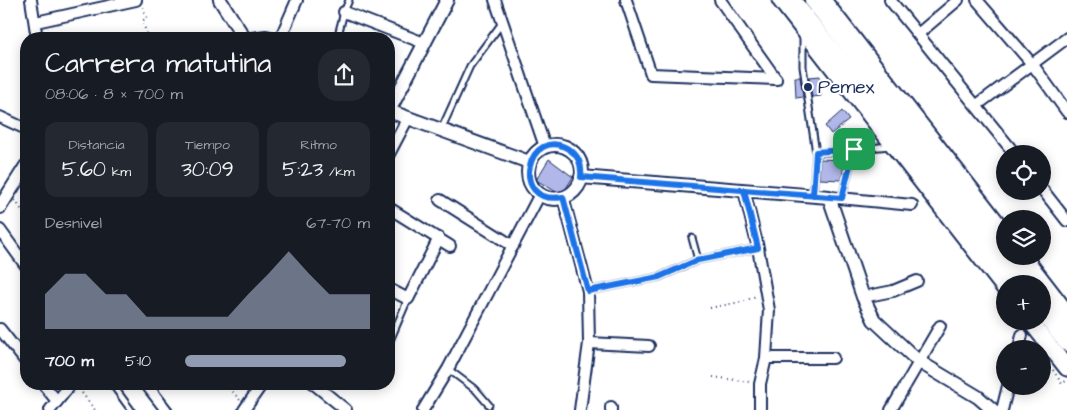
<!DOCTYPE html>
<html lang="es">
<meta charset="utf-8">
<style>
:root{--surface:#171b24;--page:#242831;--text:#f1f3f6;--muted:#9ea1a6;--accent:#919bb2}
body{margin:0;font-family:"Architects Daughter",sans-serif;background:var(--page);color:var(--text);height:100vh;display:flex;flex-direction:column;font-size:19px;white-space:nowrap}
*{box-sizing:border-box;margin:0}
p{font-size:16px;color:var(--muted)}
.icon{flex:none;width:28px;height:28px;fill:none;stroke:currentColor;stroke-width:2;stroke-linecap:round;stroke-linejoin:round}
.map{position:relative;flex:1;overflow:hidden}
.details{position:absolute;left:20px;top:32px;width:375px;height:358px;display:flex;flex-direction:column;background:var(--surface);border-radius:20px;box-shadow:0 2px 12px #0003}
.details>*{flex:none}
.tools{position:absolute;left:996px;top:145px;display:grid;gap:10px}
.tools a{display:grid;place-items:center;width:55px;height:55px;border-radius:50%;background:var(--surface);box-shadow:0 2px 12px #0003;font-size:25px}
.pin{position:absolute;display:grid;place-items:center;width:42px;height:42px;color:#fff;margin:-21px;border-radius:10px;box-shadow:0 2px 8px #0006}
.round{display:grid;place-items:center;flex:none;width:52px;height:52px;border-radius:20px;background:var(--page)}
.head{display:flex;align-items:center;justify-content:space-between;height:85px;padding:0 25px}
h1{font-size:28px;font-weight:600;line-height:38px}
.metrics{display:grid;grid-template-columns:repeat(3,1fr);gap:8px;height:85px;padding:5px 25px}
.metrics div{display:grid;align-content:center;border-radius:12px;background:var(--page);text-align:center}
.metrics b{font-size:21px;font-weight:600}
.metrics small{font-size:14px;font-weight:400}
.metrics p{font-size:14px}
.chart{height:140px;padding:10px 25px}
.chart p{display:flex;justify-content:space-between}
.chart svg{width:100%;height:90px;margin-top:5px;fill:var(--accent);opacity:.7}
ul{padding:0 25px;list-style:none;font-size:16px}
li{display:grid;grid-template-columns:80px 60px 1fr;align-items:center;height:38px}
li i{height:12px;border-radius:6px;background:var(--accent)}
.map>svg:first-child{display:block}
.building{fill:#b1b7e8;stroke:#1b2f5e}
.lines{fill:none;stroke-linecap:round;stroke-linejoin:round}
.service-casing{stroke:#1b2f5e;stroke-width:9}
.minor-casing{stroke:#1b2f5e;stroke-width:14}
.tertiary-casing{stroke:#1b2f5e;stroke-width:16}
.primary-casing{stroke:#1b2f5e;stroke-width:19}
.trunk-casing{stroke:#1b2f5e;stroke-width:20}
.path{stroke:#1b2f5e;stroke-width:2;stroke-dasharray:1 4;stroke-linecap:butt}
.service{stroke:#fff;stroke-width:5}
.minor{stroke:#fff;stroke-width:10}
.tertiary{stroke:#fff;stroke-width:12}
.primary{stroke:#fff;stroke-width:15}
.trunk{stroke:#fff;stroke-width:16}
.route-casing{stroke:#fff;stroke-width:10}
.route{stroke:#1a73e8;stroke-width:6}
.poi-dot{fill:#1b2f5e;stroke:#fff;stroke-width:2}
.labels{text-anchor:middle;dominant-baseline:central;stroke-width:4;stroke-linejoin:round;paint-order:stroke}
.poi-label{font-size:19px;fill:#1b2f5e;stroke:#fff;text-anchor:start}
</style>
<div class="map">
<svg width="1067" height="410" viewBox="0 0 1067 410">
<rect width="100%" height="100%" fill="#fff"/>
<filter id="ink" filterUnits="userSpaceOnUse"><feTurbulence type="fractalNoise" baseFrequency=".02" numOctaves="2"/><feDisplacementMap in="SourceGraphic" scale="10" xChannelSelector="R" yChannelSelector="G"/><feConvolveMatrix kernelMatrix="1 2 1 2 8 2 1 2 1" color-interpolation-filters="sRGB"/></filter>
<g filter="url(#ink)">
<g class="building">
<polygon points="820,76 821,96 812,97 809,77"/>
<polygon points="795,77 800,77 803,97 796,98"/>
<polygon points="842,111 849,120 831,134 825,126"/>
<polygon points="549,159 573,177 565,190 558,193 536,180"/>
<polygon points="820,159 844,160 842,180 819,179"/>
</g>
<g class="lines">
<defs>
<g id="service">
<polyline points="803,37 803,67 816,153 813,195"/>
<polyline points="337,39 344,12 349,0"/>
<polyline points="441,130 470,66 502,23"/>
<polyline points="816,153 890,146"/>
<polyline points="842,198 854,149"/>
<polyline points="692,238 698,260"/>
<polyline points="588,291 659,277 698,260 758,248"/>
<polyline points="389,343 408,299"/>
<polyline points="448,369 476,390 489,405"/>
<polyline points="112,384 131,410"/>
</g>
<g id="minor">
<polyline points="31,0 37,39"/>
<polyline points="495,0 545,147"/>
<polyline points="626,0 651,74 776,79"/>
<polyline points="720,0 776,79"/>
<polyline points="890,0 1015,154"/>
<polyline points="977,0 1033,65 1067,112"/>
<polyline points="344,12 424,43"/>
<polyline points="36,22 136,0"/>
<polyline points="918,34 958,0"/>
<polyline points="280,39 297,0"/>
<polyline points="977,105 1067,38"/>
<polyline points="0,117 26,129"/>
<polyline points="389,154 408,118"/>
<polyline points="1042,189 1067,221"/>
<polyline points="744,190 758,248 769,310 766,358 760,384 760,410"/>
<polyline points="563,197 588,291 589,343 580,410"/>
<polyline points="829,197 912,205"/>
<polyline points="440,200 513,246"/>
<polyline points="389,208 450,246"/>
<polyline points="0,230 26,266"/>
<polyline points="389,289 408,299 439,238"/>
<polyline points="863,297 893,291 917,281"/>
<polyline points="0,329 26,362"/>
<polyline points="589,343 649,346"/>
<polyline points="1019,349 1022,335"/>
<polyline points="766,358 833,358"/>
<polyline points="43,384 57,401"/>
<polyline points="146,384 166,410"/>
<polyline points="314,384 346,410"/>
<polyline points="611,407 611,410"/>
<polyline points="50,410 71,384"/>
<polyline points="244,410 262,384"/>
<polyline points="423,410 448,369 540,194"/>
<polyline points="891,410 940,326"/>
<polyline points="1002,410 1008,386"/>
</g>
<g id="tertiary">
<polyline points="220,0 245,39"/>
<polyline points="252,39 266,37 274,39"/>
<polyline points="389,111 529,162"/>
<polyline points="389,111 447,0"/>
<circle cx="555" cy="172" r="27"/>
<polyline points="581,177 829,197 863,297 874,320 918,361 978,397 993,410"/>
<polyline points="0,207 26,166"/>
</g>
<g id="primary">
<polyline points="780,0 1005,289"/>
<polyline points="823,0 1005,233"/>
<polyline points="1023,256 1067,313"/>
<polyline points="1030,321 1067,368"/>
</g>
<g id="trunk">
<polyline points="792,0 1020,284"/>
<polyline points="813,0 1005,247"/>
<polyline points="1012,256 1034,284"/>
<polyline points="1042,295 1067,327"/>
<polyline points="1049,320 1067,343"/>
</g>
</defs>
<use href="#service" class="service-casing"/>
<use href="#minor" class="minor-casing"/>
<use href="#tertiary" class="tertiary-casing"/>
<use href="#primary" class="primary-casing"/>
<use href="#trunk" class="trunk-casing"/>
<g class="path">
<polyline points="143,7 147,18 142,21 149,39"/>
<polyline points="15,200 26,216"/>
<polyline points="710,308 745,301 758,295"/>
<polyline points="1053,370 1062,384 1067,380"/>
<polyline points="713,377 750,382"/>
<polyline points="226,384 240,400"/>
<polyline points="79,389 95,410"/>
</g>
<use href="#service" class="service"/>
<use href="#minor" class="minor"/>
<use href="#tertiary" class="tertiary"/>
<use href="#primary" class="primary"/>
<use href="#trunk" class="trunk"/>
</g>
</g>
<g class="lines" filter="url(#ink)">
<defs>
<path id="route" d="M 854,149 L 842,198 L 581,177 C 582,166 579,156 570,150 C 528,122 507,207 563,197 L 588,291 L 659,277 L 698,260 L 758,248 L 744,190 L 813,195 L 816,152 L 854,149"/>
</defs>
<use href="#route" class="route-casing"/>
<use href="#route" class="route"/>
</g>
<circle class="poi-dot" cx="808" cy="87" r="5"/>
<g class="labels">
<g class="poi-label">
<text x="818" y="87">Pemex</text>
</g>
</g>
</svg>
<div class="tools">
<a><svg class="icon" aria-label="locate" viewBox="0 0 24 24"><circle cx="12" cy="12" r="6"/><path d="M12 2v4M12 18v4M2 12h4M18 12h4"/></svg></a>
<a><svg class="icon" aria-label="layers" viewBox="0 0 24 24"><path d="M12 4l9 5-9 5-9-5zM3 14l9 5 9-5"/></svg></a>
<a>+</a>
<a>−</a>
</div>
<div class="pin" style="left:854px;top:149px;background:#1e9e55"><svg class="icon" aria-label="arrive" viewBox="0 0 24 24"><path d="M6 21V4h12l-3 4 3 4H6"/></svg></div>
<section class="details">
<div class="head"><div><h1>Carrera matutina</h1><p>08:06 · 8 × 700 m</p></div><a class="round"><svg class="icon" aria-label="share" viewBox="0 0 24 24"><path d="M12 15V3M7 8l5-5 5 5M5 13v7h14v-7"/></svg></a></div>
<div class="metrics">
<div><p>Distancia</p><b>5.60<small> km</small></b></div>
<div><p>Tiempo</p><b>30:09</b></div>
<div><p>Ritmo</p><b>5:23<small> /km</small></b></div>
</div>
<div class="chart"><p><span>Desnivel</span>67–70 m</p>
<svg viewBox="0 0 160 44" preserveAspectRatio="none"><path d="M0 44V27L10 17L20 17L30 27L40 27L50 38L60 38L70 38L80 38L90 38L100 27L110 17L120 6L130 17L140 27L150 27L160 27V44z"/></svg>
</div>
<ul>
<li><b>700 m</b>5:10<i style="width:87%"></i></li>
</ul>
</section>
</div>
